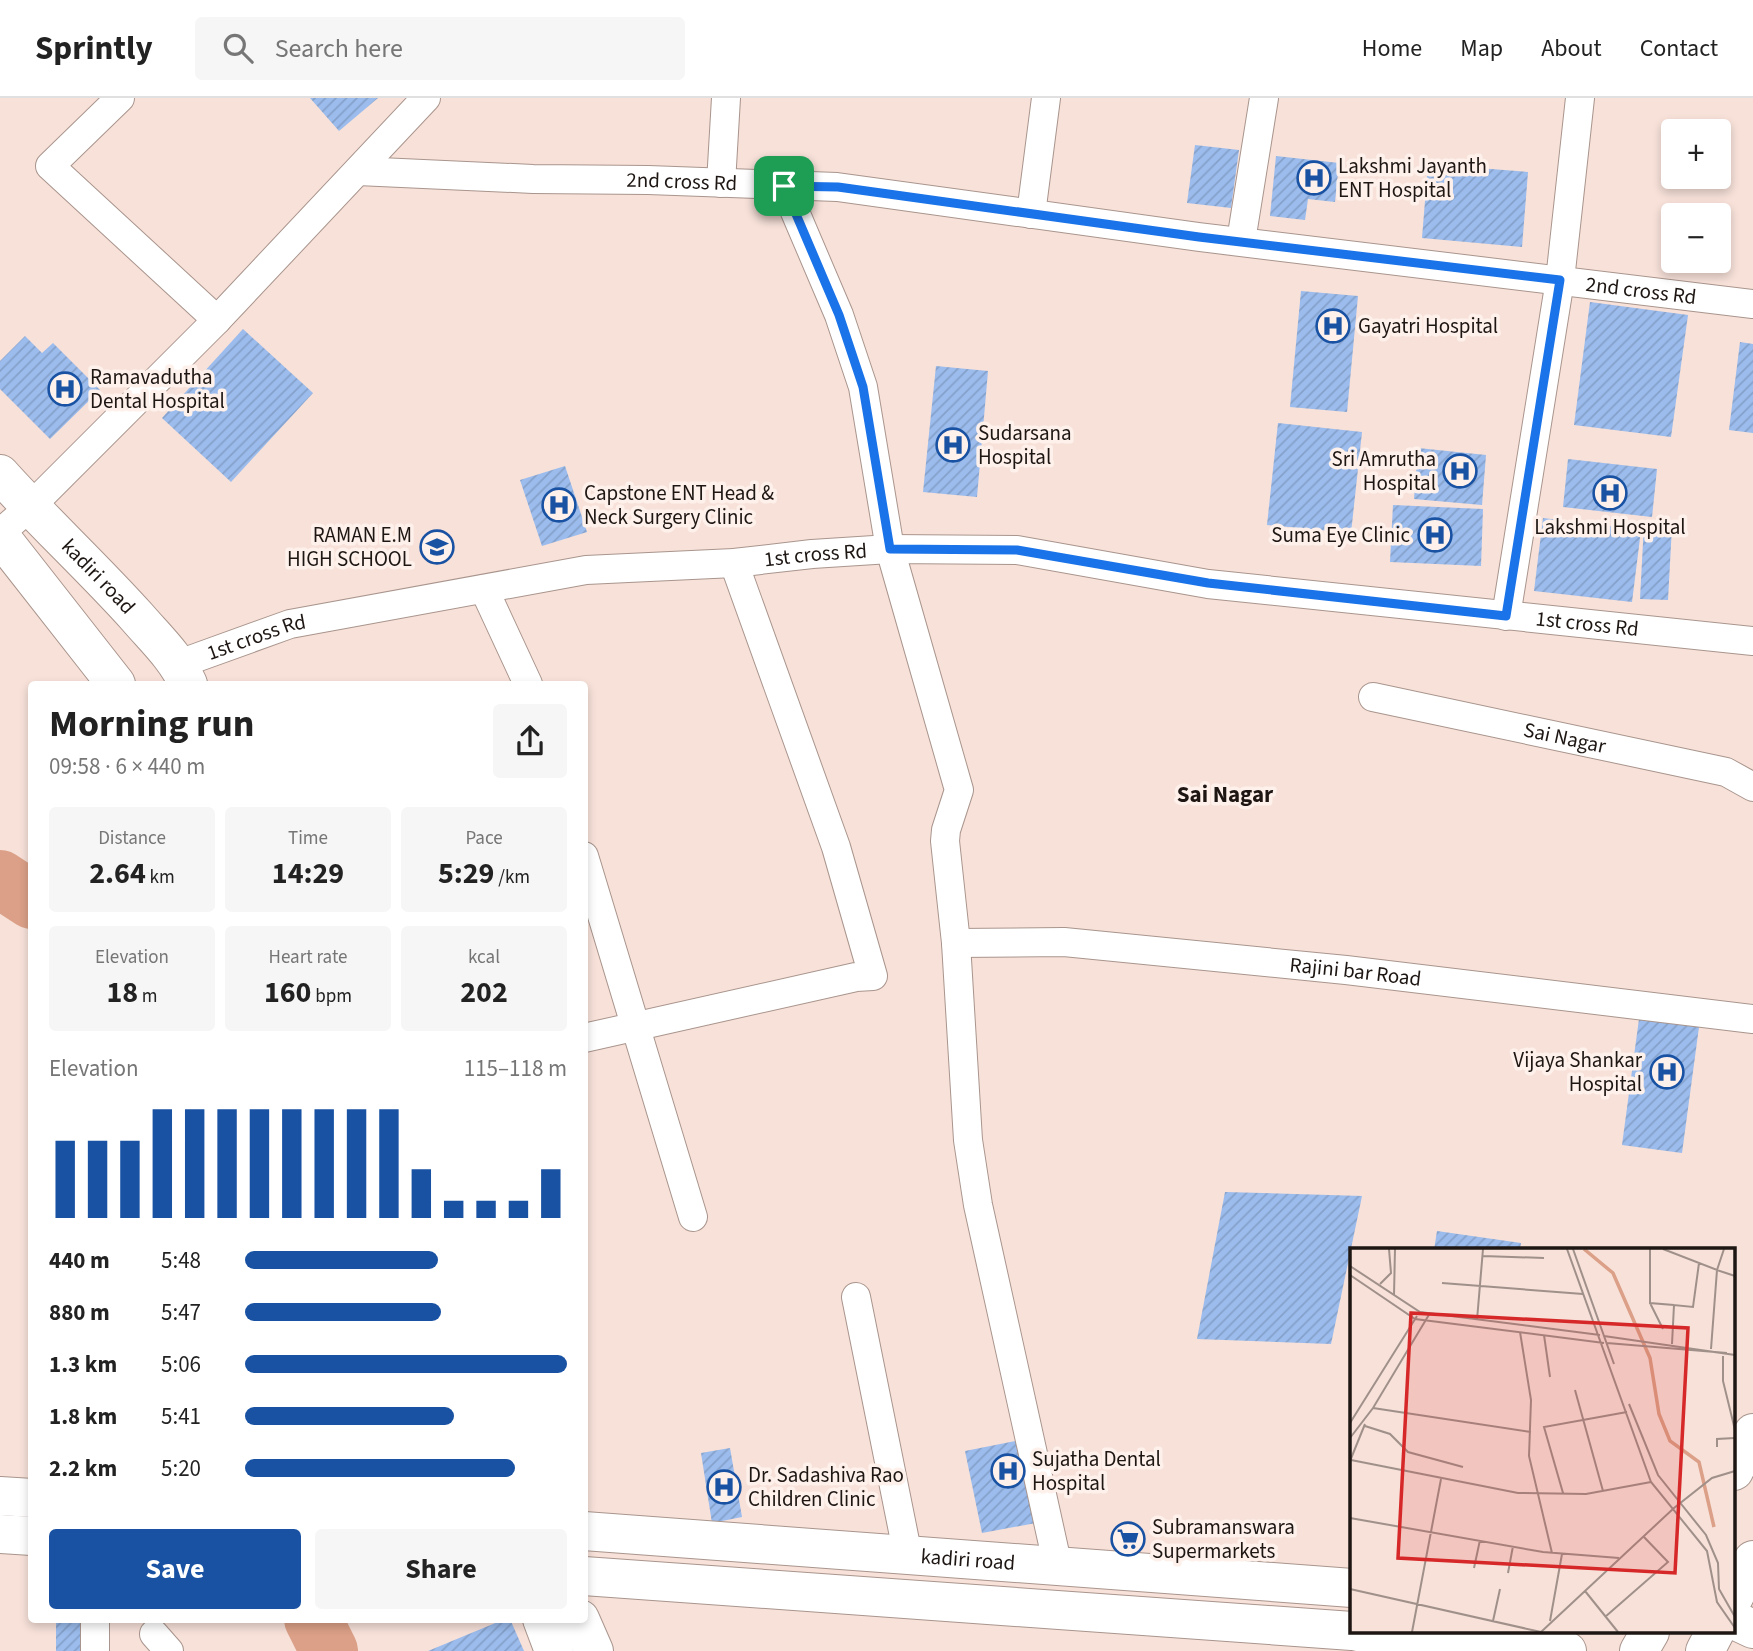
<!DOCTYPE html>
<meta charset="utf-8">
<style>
:root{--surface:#fff;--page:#f6f6f6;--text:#222;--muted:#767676;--line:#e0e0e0;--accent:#1952a3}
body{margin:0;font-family:"Source Sans 3",sans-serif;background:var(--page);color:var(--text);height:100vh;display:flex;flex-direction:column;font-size:26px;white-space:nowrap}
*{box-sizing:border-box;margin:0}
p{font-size:23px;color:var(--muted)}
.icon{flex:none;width:38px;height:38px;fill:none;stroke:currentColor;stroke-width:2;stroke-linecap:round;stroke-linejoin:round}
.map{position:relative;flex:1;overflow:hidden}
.details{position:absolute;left:28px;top:583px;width:560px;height:942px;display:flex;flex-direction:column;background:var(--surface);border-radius:7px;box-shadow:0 4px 10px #0003}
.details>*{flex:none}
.buttons{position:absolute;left:1661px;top:21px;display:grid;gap:14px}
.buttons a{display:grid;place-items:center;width:70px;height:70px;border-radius:7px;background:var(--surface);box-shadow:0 4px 10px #0003;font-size:35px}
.pin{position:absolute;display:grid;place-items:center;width:60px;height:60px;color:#fff;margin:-30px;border-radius:14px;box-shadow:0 4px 10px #0006}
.round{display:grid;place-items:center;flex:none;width:74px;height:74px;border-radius:7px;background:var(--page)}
.head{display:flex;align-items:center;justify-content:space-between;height:119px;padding:0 21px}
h1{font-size:38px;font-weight:700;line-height:52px}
.metrics{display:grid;grid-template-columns:repeat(3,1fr);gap:10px;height:119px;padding:7px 21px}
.metrics div{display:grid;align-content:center;border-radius:7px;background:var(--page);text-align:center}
.metrics b{font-size:30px;font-weight:700}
.metrics small{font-size:19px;font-weight:400}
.metrics p{font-size:19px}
.chart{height:196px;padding:14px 21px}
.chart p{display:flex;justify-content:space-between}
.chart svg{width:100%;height:126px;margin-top:7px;stroke:var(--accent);stroke-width:6}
.primary-button{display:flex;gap:14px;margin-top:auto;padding:14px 21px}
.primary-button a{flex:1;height:80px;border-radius:7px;background:var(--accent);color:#fff;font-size:28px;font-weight:700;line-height:80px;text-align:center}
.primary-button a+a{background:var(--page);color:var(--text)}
ul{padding:0 21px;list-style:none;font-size:23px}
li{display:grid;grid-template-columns:112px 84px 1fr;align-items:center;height:52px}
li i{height:18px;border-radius:9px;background:var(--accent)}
header{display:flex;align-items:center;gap:42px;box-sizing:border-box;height:98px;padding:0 35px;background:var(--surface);border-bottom:2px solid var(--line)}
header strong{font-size:33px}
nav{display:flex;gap:38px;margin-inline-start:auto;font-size:24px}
.search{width:490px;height:63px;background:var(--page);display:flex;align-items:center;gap:18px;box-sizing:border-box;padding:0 24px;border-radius:7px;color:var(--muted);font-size:26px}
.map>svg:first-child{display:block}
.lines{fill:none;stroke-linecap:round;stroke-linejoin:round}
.river{stroke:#dba087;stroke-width:58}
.building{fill:url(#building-hatch)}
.street-casing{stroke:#a9958d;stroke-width:30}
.secondary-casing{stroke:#a9958d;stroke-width:40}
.street{stroke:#fff;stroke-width:28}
.secondary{stroke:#fff;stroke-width:38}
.route-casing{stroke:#fff;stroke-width:14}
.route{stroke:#1a73e8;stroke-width:9}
.labels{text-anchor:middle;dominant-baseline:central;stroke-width:7;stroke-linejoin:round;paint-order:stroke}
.poi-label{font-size:21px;fill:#1d1613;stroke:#fef1eb;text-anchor:start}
.street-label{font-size:21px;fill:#1d1613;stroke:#fef1eb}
.neighbourhood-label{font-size:23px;font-weight:bold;fill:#1d1613;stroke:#fef1eb}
.inset-river{fill:none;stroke:#dba087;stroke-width:3.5}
.inset-road{fill:none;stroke:#a0908a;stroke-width:2}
.view{fill:#d62828;fill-opacity:0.15;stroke:#d62828;stroke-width:3.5}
.inset-edge{fill:none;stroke:#1d1613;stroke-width:3.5}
</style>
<header>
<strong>Sprintly</strong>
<div class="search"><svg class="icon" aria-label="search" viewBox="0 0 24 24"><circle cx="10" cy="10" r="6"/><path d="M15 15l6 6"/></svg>Search here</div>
<nav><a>Home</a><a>Map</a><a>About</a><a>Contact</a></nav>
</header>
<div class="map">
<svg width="1753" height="1553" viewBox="0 0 1753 1553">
<defs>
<pattern id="building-hatch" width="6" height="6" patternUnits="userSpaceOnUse" patternTransform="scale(1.75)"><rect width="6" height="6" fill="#9bbced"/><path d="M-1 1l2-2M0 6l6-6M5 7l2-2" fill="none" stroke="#85a1ca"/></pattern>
</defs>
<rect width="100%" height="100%" fill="#f7e1d9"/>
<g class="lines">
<g class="river">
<polyline points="0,781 32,802"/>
<polyline points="313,1521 329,1553"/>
</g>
</g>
<g class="building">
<polygon points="310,0 378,0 339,33"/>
<polygon points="1195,47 1239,52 1231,110 1187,105"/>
<polygon points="1276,58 1339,65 1335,104 1308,101 1305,122 1270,118"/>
<polygon points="1428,66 1528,74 1522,149 1422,140"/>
<polygon points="1301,193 1358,198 1347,314 1290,309"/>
<polygon points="1590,204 1688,217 1671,339 1574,327"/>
<polygon points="243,231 313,295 231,384 162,320"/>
<polygon points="25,238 42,255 53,245 100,292 50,341 0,291 0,263"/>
<polygon points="1740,244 1753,246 1753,335 1729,332"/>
<polygon points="936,268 988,273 977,399 923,394"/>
<polygon points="1278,325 1362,334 1351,435 1267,427"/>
<polygon points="1418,350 1486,357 1482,407 1414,401"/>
<polygon points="1568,361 1657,371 1652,419 1563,409"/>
<polygon points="565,368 587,434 542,448 520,382"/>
<polygon points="1393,407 1483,411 1481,468 1390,464"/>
<polygon points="1543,420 1641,432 1632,504 1534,493"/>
<polygon points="1644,426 1672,428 1668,502 1640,501"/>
<polygon points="1639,921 1699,929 1682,1055 1622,1047"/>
<polygon points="1225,1094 1362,1098 1331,1246 1197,1241"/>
<polygon points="1437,1133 1521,1145 1520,1152 1434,1152"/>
<polygon points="1020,1342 1036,1425 982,1435 965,1353"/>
<polygon points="730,1350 742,1419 712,1425 701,1355"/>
<polygon points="56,1521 87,1521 86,1553 56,1553"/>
<polygon points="505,1521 510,1521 524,1553 428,1553"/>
</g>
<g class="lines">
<defs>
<g id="street">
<polyline points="120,0 50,68 217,222"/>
<path id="s1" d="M 358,73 L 533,81 L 648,82 L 837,89 L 1199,139 L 1753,206"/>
<polyline points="721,85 726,0"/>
<polyline points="784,88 839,217 863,289 890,451 959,692 946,732 945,743 956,845 968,1042 978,1107 1058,1469"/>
<polyline points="1031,116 1046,0"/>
<polyline points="1241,143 1264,0"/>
<polyline points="0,435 30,409 217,222 426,0"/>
<polyline points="484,491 528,586"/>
<polyline points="1506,518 1560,182 1580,0"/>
<path id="s2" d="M 179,566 L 290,526 L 586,472 L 734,465 L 812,456 L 890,451 L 1017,452 L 1208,486 L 1753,543"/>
<path id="s3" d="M 1373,599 L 1726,674 L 1753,689"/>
<polyline points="584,758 693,1119"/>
<path id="s4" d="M 956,845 L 1064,844 L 1346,872 L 1753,921"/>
<polyline points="584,940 856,879 873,878 836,749 734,465"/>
<polyline points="856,1199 908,1458"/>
<polyline points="154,1536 169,1553"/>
<polyline points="95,1553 95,1521"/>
</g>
<g id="secondary">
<path id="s5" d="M 0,376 C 44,425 93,470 137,519 C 156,541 176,559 188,586"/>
<polyline points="0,438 116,586"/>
<polyline points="1734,1373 1753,1335"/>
<polyline points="0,1398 32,1400"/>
<path id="s6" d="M 584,1433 L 1352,1490"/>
<polyline points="0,1436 32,1438"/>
<polyline points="584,1478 1352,1533"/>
<polyline points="1734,1499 1753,1462"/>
<polyline points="542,1521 554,1553"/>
<polyline points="580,1521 594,1553"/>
<polyline points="1734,1522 1753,1531"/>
<polyline points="1358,1534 1567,1553"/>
<polyline points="1639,1553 1650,1534"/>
<polyline points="1705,1553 1715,1534"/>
</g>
</defs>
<use href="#street" class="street-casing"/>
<use href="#secondary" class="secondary-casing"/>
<use href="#street" class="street"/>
<use href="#secondary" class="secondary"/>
</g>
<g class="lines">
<defs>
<polygon id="route" points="784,88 838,89 1199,139 1560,182 1506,518 1208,485 1017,452 890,451 863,289 839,217"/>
</defs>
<use href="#route" class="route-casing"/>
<use href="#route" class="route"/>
</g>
<defs>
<symbol id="hospital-ring" viewBox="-11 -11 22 22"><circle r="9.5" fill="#fef1eb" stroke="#1952a3" stroke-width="1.5"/><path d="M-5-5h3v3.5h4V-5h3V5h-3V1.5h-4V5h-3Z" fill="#1952a3"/></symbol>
<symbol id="school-ring" viewBox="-11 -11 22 22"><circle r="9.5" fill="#fef1eb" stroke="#1952a3" stroke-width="1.5"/><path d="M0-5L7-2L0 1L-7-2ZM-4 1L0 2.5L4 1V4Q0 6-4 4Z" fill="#1952a3"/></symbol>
<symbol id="supermarket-ring" viewBox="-11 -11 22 22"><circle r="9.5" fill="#fef1eb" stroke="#1952a3" stroke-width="1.5"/><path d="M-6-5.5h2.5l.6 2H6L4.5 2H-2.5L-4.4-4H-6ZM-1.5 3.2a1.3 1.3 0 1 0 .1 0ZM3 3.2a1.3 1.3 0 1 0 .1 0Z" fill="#1952a3"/></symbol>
</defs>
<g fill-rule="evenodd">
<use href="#hospital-ring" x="1295" y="61" width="38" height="38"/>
<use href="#hospital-ring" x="1314" y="209" width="38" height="38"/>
<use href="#hospital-ring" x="46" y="272" width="38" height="38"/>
<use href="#hospital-ring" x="934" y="328" width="38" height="38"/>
<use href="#hospital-ring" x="1441" y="354" width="38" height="38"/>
<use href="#hospital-ring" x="1591" y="376" width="38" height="38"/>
<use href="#hospital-ring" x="540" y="388" width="38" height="38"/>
<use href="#hospital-ring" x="1416" y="418" width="38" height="38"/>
<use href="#school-ring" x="418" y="430" width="38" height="38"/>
<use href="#hospital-ring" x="1648" y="955" width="38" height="38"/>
<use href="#hospital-ring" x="989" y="1354" width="38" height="38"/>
<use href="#hospital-ring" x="705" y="1370" width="38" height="38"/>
<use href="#supermarket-ring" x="1109" y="1422" width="38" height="38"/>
</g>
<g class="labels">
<g class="poi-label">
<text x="1338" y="68">Lakshmi Jayanth<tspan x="1338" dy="24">ENT Hospital</tspan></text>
<text x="1358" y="228">Gayatri Hospital</text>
<text x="90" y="279">Ramavadutha<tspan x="90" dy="24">Dental Hospital</tspan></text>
<text x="978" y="335">Sudarsana<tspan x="978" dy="24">Hospital</tspan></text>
<text x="1436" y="361" text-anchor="end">Sri Amrutha<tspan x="1436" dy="24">Hospital</tspan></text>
<text x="584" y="395">Capstone ENT Head &amp;<tspan x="584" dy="24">Neck Surgery Clinic</tspan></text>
<text x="1610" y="429" text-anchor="middle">Lakshmi Hospital</text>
<text x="412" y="437" text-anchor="end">RAMAN E.M<tspan x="412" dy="24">HIGH SCHOOL</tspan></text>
<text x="1410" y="437" text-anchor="end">Suma Eye Clinic</text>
<text x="1642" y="962" text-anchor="end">Vijaya Shankar<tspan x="1642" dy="24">Hospital</tspan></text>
<text x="1032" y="1361">Sujatha Dental<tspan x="1032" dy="24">Hospital</tspan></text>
<text x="748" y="1377">Dr. Sadashiva Rao<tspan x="748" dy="24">Children Clinic</tspan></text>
<text x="1152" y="1429">Subramanswara<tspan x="1152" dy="24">Supermarkets</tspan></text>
</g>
<g class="street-label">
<text stroke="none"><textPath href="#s1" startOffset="324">2nd cross Rd</textPath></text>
<text stroke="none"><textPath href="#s1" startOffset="1290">2nd cross Rd</textPath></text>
<text stroke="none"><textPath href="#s2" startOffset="649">1st cross Rd</textPath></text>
<text stroke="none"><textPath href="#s5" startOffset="142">kadiri road</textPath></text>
<text stroke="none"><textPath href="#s2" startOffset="1426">1st cross Rd</textPath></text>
<text stroke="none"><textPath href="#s2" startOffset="82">1st cross Rd</textPath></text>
<text stroke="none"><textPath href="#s3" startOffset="196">Sai Nagar</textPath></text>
<text stroke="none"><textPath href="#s4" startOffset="401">Rajini bar Road</textPath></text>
<text stroke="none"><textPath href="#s6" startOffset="385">kadiri road</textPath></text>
</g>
<g class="neighbourhood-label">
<text x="1225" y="696">Sai Nagar</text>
</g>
</g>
<g transform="translate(1350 1150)">
<rect width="385" height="385" fill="#f7e1d9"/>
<path class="inset-river" d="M 234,1 L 263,25 L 300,110 L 309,166 L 320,193 L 349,214 L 364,279"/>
<path class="inset-road" d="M 217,1 L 301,234 L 357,303 L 367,354 L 385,380M 223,1 L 264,116M 300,1 L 300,55 L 324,57M 313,1 L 367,22 L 374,1M 133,8 L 194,10M 0,18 L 70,64 L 250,87M 0,27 L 65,71 L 254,95M 92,35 L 233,46M 30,36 L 41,25 L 39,1M 44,47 L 45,1M 300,55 L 313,81M 127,72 L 133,1M 170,84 L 181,152 L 179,208 L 202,305M 194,87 L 200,129M 254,88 L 385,107M 257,95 L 377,105M 322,96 L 324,57 L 343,59 L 349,15M 361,101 L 367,22 L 385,28M 373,108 L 373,133 L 385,182M 225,142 L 253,243M 279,156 L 308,227 L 356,287 L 368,315 L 369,341 L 385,369M 23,160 L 181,184M 0,175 L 67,68M 15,178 L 40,186 L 58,204 L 113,219M 0,190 L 23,160 L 80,65M 367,199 L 367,191 L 385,190M 1,212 L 168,245 L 236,246 L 301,234M 0,213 L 15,176M 213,245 L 194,179 L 277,164M 0,270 L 193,304 L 269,310M 124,320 L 130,292M 158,325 L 163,298M 0,341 L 191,384M 235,343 L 268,384M 255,369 L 318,314 L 293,288M 143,373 L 150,341M 200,373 L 212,306M 62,384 L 91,231M 191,384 L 324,260 L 362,230 L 385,223"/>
<path class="view" d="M 61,65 L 338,80 L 325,325 L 48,310 Z"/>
<rect width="385" height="385" class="inset-edge"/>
</g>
</svg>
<div class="buttons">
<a>+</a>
<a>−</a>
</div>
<div class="pin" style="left:784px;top:88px;background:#1e9e55"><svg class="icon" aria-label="arrive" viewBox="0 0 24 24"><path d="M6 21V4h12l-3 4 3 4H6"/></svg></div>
<section class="details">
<div class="head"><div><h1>Morning run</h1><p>09:58 · 6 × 440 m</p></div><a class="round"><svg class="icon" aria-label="share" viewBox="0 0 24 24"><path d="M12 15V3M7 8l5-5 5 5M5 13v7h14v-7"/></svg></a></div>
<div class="metrics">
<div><p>Distance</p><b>2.64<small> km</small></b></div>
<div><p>Time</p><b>14:29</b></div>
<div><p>Pace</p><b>5:29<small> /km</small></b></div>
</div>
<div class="metrics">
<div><p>Elevation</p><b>18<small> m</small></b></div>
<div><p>Heart rate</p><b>160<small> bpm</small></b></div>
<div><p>kcal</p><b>202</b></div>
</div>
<div class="chart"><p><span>Elevation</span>115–118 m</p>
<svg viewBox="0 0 160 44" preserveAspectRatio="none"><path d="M5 44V17M15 44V17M25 44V17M35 44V6M45 44V6M55 44V6M65 44V6M75 44V6M85 44V6M95 44V6M105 44V6M115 44V27M125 44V38M135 44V38M145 44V38M155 44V27"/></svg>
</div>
<ul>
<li><b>440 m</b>5:48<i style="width:60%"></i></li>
<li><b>880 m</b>5:47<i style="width:61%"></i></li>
<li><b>1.3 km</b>5:06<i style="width:100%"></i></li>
<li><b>1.8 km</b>5:41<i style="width:65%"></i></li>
<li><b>2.2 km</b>5:20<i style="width:84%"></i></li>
</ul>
<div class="primary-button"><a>Save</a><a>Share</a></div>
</section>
</div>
